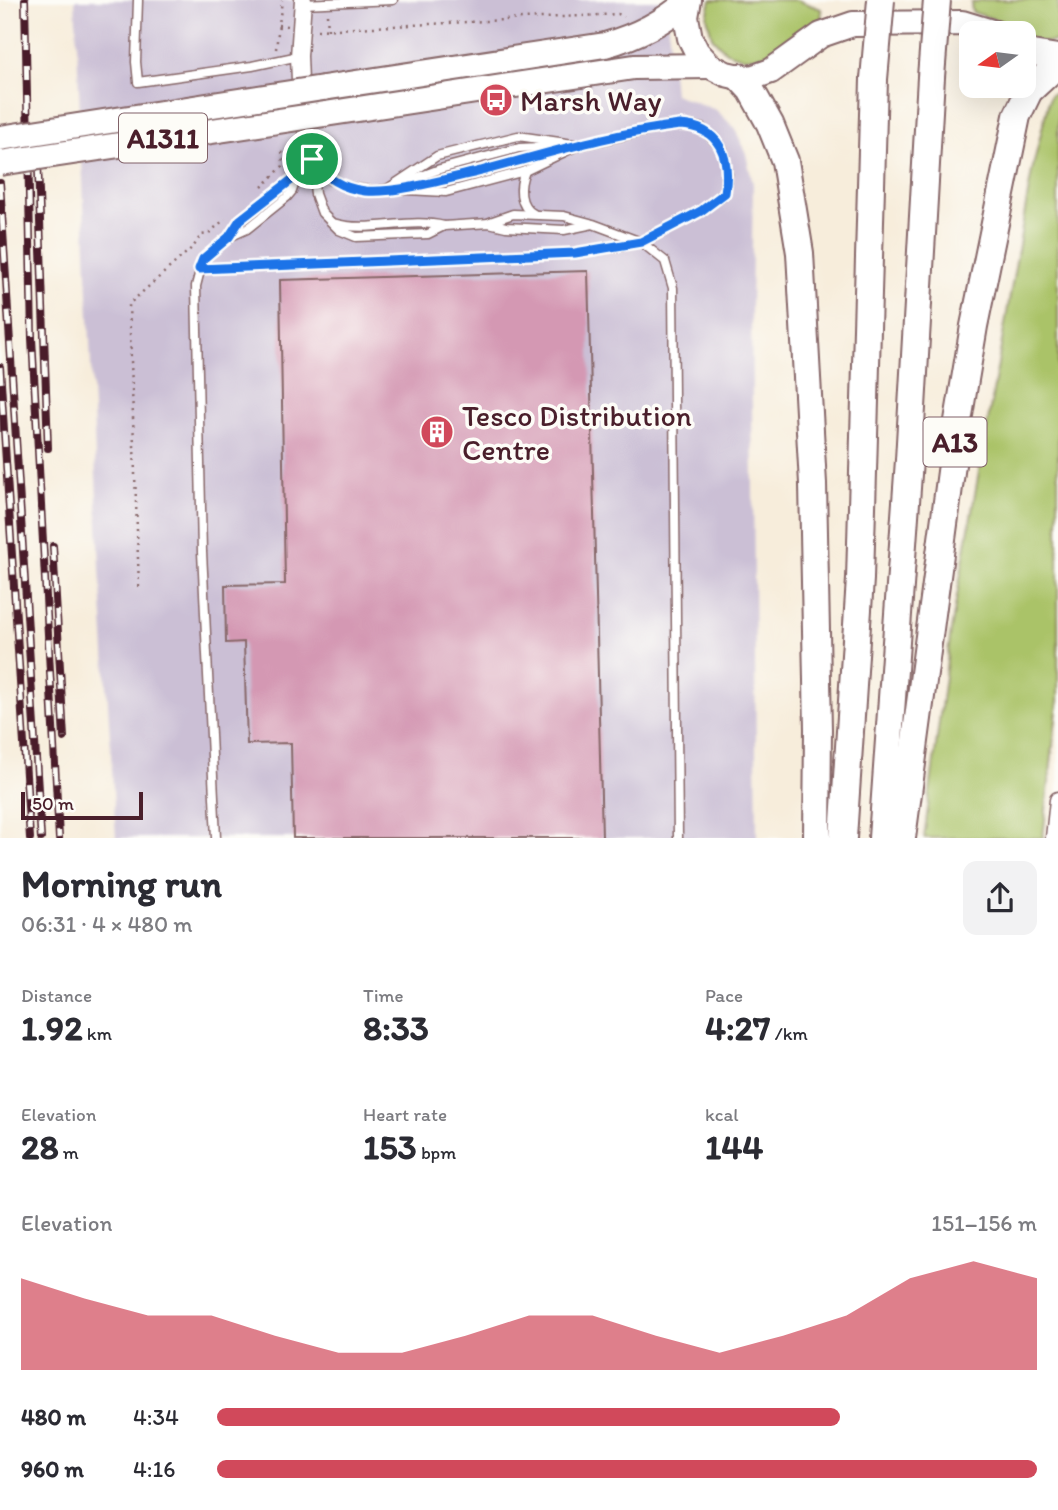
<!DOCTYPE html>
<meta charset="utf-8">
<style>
:root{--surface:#fff;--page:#f2f2f3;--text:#2b2b33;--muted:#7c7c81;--accent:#d1495b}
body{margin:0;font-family:Itim,sans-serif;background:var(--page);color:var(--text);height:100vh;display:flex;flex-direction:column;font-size:26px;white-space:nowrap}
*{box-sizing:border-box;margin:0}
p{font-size:23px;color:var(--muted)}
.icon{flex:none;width:38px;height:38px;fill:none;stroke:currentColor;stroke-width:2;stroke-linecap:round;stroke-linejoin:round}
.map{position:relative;height:838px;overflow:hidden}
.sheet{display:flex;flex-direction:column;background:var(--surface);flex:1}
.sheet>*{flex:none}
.needle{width:46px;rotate:256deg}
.controls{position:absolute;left:959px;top:21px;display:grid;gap:14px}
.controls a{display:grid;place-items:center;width:77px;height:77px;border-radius:14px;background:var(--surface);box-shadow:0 7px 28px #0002;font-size:35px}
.scale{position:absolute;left:21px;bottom:18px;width:122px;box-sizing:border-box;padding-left:7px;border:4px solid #4a1f2b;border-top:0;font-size:19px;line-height:24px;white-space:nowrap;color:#4a1f2b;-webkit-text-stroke:5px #fdfcf7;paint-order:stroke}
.pin{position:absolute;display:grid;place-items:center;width:60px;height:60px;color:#fff;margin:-30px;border:4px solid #fff;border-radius:50%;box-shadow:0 2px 7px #0007}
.round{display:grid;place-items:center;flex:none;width:74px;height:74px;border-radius:14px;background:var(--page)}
.summary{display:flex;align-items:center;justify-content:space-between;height:119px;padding:0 21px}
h1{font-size:38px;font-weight:700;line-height:52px}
.figures{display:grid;grid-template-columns:repeat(3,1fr);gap:10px;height:119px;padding:7px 21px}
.figures div{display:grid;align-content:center}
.figures b{font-size:35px;font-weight:700}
.figures small{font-size:19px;font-weight:400}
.figures p{font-size:19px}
.chart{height:196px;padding:14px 21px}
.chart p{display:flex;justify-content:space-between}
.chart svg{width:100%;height:126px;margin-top:7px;fill:var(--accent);opacity:.7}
ul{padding:0 21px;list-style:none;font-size:23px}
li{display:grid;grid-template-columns:112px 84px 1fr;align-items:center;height:52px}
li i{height:18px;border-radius:9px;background:var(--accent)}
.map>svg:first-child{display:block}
.industrial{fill:#cbbfd5}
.green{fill:#aac368;stroke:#7a714a;stroke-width:2}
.building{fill:#d498b3}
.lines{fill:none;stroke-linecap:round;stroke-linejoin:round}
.service-casing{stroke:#876769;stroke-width:11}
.minor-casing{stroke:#876769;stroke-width:19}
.primary-casing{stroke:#876769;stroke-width:28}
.trunk-casing{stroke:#876769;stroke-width:30}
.path{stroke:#876769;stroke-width:2.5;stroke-dasharray:2 5;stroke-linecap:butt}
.service{stroke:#fff;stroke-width:8}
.minor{stroke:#fff;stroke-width:16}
.primary{stroke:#fff;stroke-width:24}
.trunk{stroke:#fff;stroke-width:26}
.rail-casing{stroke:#4a1f2b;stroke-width:8}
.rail{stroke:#fdfcf7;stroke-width:5;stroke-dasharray:16;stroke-linecap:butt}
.primary-bridge-casing{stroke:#876769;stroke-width:28;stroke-linecap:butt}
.trunk-bridge-casing{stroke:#876769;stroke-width:30;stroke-linecap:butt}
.primary-bridge{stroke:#fff;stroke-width:24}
.trunk-bridge{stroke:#fff;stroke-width:26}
.route-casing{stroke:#fff;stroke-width:14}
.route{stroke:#1a73e8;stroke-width:9}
.labels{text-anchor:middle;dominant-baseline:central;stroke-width:7;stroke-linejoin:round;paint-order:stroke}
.shield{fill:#fdfcf7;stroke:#806168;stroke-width:2}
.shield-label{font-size:28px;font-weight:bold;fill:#4a1f2b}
.poi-label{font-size:30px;fill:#4a1f2b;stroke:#fdfcf7;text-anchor:start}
</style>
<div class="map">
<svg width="1058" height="838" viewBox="0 0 1058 838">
<rect width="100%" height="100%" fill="#fdfcf7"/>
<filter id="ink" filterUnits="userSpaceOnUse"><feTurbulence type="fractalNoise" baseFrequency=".0143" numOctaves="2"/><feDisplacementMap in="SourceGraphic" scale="14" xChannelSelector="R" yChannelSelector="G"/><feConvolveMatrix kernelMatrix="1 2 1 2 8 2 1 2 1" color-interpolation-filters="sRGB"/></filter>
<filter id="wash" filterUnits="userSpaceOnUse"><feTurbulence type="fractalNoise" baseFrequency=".00686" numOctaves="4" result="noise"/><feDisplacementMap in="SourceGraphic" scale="28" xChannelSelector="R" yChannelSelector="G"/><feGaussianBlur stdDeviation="1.57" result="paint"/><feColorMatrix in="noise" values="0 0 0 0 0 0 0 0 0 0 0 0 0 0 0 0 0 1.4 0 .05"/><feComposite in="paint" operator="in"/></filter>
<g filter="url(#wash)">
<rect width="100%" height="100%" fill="#f7eddb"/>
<polygon class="industrial" points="75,0 666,0 674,94 716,110 734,127 745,150 753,184 751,312 757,838 116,838 100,569"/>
<g class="green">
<polygon points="711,0 797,0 821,9 822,20 797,31 765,55 745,58 726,52 712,37 707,17"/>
<path d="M 983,0 L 1058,0 L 1058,41 C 1047,43 1029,45 1024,33 L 1020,33 L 1003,22 L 972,12 L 971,3 Z"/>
<polygon points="1058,91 1058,700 1043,838 924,838 951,630 1032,171 1050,95"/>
</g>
<g id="blocks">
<polygon class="building" points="588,271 602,838 293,838 291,743 247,744 244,642 226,643 225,585 285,584 280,280"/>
</g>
</g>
<g filter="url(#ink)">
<use href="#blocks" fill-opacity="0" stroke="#876769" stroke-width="2"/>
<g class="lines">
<defs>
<g id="service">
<polyline points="138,0 136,62 138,82 252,66 299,56"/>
<polyline points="303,4 393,0"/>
<path d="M 525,171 C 519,186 518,206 534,214"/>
<polyline points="403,183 440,169 519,148 560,146"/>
<polyline points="404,186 443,181 562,149"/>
<polyline points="387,189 446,192 525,171 579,145"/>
<polyline points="490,222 513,214 564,216 590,223"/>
<path d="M 333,223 C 369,234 408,217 444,226"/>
<polyline points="229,237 247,229 287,197 292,191 297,177"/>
<polyline points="199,269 575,253 641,242 665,261 673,288 678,838"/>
<polyline points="216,838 202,552 196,286 203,259 229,237 240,221 312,164 312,159 330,180 348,187 375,191 387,189 437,156 518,136 580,145 668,126 693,126 702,128 723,150 728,174 725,193 701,211 641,242 593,224 564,230 506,227 489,223 444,226 428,234 356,237 339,230 322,213 315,194 312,164"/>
</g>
<g id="minor">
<polyline points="303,0 299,56 301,106 312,159"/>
<polyline points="1054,838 1058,800"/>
</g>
<g id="primary">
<polyline points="689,0 686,17 690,38 697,52 710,66 726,74 739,77 751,78 771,71 821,35 853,24 962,23 995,33"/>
<polyline points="1024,49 1032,53 1058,57"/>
<path d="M 323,88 L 605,45 C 637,36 663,23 688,1"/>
<polyline points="325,114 634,67 710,66"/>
</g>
<g id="trunk">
<polyline points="739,77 751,90 770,124 785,161 800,253 813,484 818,729 817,838"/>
<polyline points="843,838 860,579 874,79"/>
<polyline points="882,838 909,460 931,77"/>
<polyline points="902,838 957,427 974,326 1017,116 1029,91 1058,64"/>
</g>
</defs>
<use href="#service" class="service-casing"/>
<use href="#minor" class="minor-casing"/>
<use href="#primary" class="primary-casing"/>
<use href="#trunk" class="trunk-casing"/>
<g class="path">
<polyline points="327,14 328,30"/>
<polyline points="278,25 287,26"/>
<polyline points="317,30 618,14 624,17"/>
<polyline points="276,49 282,0"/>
<polyline points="262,187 283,166 282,149"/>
<polyline points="139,587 129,304 194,246 201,235 208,234 225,219"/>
</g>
<use href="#service" class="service"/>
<use href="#minor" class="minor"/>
<use href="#primary" class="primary"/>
<use href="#trunk" class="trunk"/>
<defs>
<g id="rail">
<polyline points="25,0 32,338 59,838"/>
<polyline points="37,136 48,448"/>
<polyline points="0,183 41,838"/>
<polyline points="0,367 30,838"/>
<polyline points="53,546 64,738"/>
</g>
</defs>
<use href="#rail" class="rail-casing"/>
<use href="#rail" class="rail"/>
<defs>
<g id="primary-bridge">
<polyline points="0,138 323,88"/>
<polyline points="0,163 325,114"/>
</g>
<g id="trunk-bridge">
<polyline points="931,77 937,0"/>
<polyline points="874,79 881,0"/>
</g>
</defs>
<use href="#primary-bridge" class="primary-bridge-casing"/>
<use href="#trunk-bridge" class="trunk-bridge-casing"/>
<use href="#primary-bridge" class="primary-bridge"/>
<use href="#trunk-bridge" class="trunk-bridge"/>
</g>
</g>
<g class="lines" filter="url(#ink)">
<defs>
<path id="route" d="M 680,125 C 720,127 731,157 725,193 L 701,211 L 641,242 L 575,253 L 199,269 L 203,259 L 229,237 L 240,220 L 312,164 L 312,159 C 325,178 341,188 365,191 C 395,194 451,178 481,171 C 546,154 612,133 680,125 Z"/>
</defs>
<use href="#route" class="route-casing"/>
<use href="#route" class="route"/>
</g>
<defs>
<symbol id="bus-disc" viewBox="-11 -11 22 22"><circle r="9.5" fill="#d1495b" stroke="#fdfcf7"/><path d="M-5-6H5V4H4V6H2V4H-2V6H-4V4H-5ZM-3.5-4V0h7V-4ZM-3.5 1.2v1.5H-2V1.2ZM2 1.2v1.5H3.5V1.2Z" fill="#fff"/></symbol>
<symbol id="building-disc" viewBox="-11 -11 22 22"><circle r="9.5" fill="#d1495b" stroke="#fdfcf7"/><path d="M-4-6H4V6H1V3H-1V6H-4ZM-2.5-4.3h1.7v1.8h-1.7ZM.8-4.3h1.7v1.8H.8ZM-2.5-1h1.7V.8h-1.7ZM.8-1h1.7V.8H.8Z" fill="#fff"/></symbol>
</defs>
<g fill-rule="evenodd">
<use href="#bus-disc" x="477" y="81" width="38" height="38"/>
<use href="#building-disc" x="418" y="413" width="38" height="38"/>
</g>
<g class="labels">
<g class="shield">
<rect x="119" y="113.5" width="88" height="49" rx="5"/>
<rect x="923.5" y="417.5" width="63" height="49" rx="5"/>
</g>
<g class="shield-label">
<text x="163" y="138">A1311</text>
<text x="955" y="442">A13</text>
</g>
<g class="poi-label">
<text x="520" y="100">Marsh Way</text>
<text x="462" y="415">Tesco Distribution<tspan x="462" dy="34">Centre</tspan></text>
</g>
</g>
</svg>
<div class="controls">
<a><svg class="needle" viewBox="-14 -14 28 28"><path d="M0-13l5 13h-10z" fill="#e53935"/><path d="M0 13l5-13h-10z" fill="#7c7c81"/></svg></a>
</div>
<div class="scale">50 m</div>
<div class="pin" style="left:312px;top:159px;background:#1e9e55"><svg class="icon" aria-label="arrive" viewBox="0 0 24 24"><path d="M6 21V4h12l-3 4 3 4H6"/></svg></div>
</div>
<section class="sheet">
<div class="summary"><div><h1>Morning run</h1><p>06:31 · 4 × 480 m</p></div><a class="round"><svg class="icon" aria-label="share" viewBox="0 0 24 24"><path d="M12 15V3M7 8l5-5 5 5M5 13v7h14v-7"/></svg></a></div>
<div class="figures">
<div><p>Distance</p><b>1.92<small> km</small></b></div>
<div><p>Time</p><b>8:33</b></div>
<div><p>Pace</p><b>4:27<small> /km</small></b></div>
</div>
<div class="figures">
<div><p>Elevation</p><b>28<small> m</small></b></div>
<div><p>Heart rate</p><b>153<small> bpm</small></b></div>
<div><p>kcal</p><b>144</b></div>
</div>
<div class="chart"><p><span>Elevation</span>151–156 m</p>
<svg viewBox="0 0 160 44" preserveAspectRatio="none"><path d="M0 44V12L10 19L20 25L30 25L40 32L50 38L60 38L70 32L80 25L90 25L100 32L110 38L120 32L130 25L140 12L150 6L160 12V44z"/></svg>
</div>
<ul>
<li><b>480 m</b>4:34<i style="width:76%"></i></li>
<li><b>960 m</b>4:16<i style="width:100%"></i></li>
</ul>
</section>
